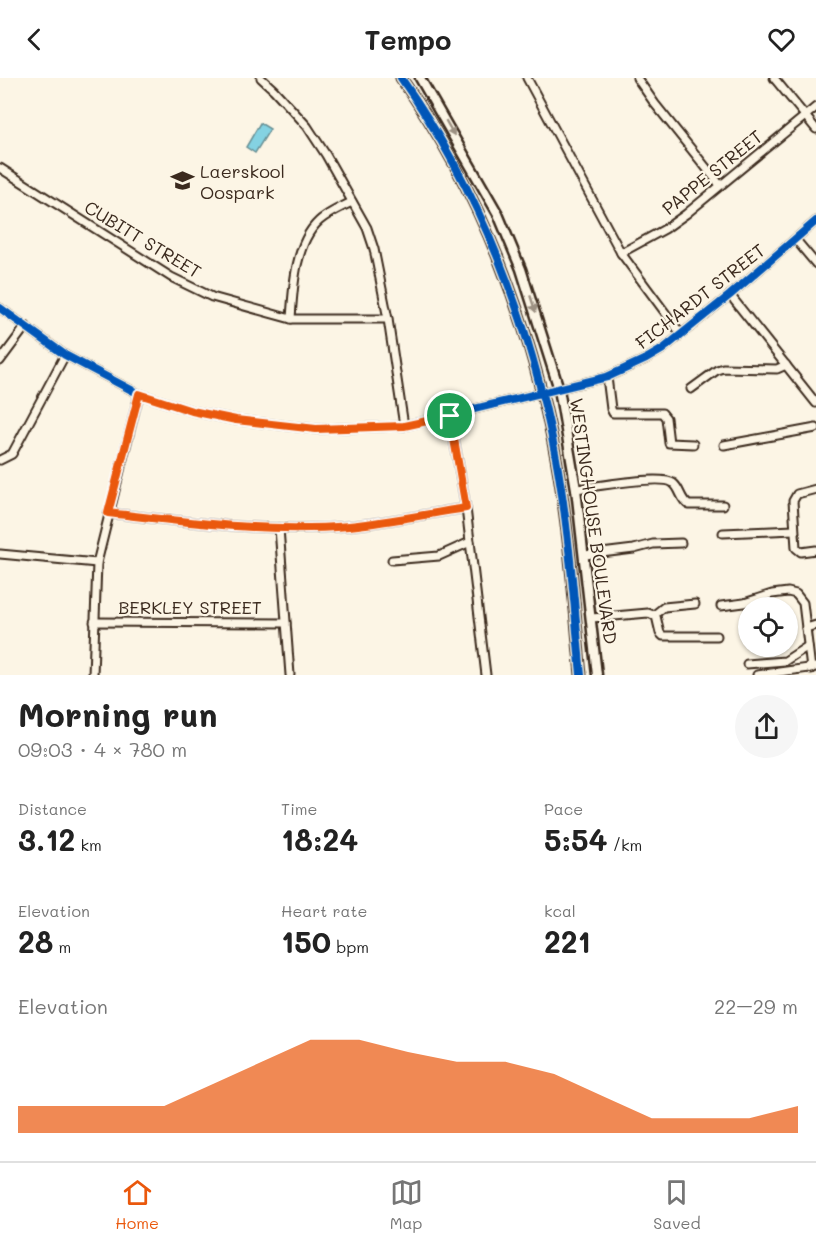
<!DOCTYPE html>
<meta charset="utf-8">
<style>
:root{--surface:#fff;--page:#f6f6f6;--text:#222;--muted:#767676;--line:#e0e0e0;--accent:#ea580c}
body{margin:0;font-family:Mali,sans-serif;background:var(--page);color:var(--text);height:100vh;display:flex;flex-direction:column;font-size:22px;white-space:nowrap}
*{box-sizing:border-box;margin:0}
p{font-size:20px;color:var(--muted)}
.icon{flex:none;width:33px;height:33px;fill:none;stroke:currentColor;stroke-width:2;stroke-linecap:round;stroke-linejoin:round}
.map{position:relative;height:597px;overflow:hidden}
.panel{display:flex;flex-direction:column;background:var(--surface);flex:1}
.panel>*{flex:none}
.controls{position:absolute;left:738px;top:519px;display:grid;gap:12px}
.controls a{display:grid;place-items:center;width:60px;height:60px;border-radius:50%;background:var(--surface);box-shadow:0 2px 4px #0004;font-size:30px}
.pin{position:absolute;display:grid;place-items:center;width:51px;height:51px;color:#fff;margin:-26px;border:3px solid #fff;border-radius:50%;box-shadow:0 2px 6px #0007}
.round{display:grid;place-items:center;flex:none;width:63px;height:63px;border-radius:32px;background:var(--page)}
.summary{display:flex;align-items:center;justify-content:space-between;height:102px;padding:0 18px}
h1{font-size:33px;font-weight:800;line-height:45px}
.metrics{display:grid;grid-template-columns:repeat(3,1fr);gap:9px;height:102px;padding:6px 18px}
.metrics div{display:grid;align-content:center}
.metrics b{font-size:30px;font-weight:800}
.metrics small{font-size:16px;font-weight:400}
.metrics p{font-size:16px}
.chart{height:168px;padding:12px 18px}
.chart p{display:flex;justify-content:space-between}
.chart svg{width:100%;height:108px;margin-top:6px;fill:var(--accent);opacity:.7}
header{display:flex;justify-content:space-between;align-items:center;height:78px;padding:0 18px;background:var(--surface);font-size:27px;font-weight:800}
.menu{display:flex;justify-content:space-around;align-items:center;height:84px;border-top:2px solid var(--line);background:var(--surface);font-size:16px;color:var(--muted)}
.menu a{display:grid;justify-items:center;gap:3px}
.menu .active{color:var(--accent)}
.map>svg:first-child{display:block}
.water{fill:#84d2e2;stroke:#678f94;stroke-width:1.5}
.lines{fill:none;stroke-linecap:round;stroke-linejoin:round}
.minor-casing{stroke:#3b2a1e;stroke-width:11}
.tertiary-casing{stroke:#3b2a1e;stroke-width:13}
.minor{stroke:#fcf5e5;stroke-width:7}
.tertiary{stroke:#fcf5e5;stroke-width:8}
.cycleway-casing{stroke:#fcf5e5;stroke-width:11}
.cycleway{stroke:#0057b8;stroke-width:8}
.oneway{fill:#9c9082}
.route-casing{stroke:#fff;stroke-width:12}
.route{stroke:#ea580c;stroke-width:8}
.labels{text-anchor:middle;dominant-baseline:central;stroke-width:4.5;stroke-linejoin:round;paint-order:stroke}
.poi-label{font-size:18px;fill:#3b2a1e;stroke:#fcf5e5;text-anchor:start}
.street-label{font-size:18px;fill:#3b2a1e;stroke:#fcf5e5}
</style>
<header><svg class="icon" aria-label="back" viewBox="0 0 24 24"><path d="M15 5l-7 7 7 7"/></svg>Tempo<svg class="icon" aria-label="heart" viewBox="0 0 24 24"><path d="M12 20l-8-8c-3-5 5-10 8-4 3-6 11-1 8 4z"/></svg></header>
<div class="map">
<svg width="816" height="597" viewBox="0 0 816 597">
<rect width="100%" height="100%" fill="#fcf5e5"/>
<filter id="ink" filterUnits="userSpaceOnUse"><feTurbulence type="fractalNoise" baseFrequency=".0167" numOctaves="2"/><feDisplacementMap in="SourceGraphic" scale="12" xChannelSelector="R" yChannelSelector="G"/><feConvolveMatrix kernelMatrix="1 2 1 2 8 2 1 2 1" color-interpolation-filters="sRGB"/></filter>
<g filter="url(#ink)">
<polygon class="water" points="260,45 270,51 255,75 246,69"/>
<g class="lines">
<defs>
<g id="minor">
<polyline points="261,0 274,12 307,48 326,77 367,150 374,171 388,241 404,348"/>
<polyline points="527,0 621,175 681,256"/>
<polyline points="637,0 655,26 720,107"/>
<polyline points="774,0 816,51"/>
<polyline points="0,90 171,199 212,219 291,241 388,241"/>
<polyline points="796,162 816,186"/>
<polyline points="621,175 665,151 686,136 816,29"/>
<polyline points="730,217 816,325"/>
<polyline points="0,230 65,277 139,316 192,333 236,342 316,351 404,348 607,299 646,281 663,271 730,217 816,143"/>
<path d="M 291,241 C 293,210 295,165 319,143 C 328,135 341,129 352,124"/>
<polyline points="0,283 26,248"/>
<polyline points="607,299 611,331 613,335 662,335 666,340 669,365 693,366"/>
<polyline points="691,311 717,292 723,290 777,291 786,287"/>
<polyline points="450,337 466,430 486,597"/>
<polyline points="724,367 816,350"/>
<polyline points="0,382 12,376 65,277"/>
<path d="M 576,411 C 593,409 662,396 673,405 C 681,411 680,422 689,427 L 723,427"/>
<polyline points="816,411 797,416 793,423 796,470 801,474 816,472"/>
<path d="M 108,435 C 188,444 268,455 349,448 C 388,444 427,436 466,430"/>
<polyline points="279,450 290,597"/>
<polyline points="723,455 794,452"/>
<polyline points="0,476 97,485"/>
<polyline points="585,477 634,471 653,466 681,465"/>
<polyline points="392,482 439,478 470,464"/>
<polyline points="721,528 744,525 772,516 788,514 796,516 803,525 811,591"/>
<polyline points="654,537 664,529 695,526"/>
<polyline points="592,540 648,535 656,538 660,555 663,558 717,558"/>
<polyline points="94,544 286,545"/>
<polyline points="806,550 816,547"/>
<polyline points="747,586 785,583 808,568"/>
<polyline points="93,597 97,485 139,316"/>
<polyline points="757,597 816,589"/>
</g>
<g id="tertiary">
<path d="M 401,0 C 480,112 531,246 556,380 C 569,451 574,525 581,597"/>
<polyline points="420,0 498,136 521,191 559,311 576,411 597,597"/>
</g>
</defs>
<use href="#minor" class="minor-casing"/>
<use href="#tertiary" class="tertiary-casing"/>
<use href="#minor" class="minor"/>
<use href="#tertiary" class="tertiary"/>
<defs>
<g id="cycleway">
<path d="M 401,0 C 480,112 531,246 556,380 C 569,451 574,525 581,597"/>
<polyline points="0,230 65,277 139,316 192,333 236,342 316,351 404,348 607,299 646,281 663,271 730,217 816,143"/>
</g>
</defs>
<use href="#cycleway" class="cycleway-casing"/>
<use href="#cycleway" class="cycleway"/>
</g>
<defs><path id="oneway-solid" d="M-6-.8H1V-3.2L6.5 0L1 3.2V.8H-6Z" transform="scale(1.5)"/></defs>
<g class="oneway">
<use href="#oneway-solid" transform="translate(450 50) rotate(60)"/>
<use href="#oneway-solid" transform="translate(533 226) rotate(72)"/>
</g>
</g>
<g class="lines" filter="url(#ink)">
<defs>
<path id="route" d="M 139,316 L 192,333 L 236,342 L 316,351 L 404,348 L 450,338 L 466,430 C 427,436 388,444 349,448 C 268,455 188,444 108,435 Z"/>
</defs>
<use href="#route" class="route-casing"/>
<use href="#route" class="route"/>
</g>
<defs>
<symbol id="school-bare" viewBox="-9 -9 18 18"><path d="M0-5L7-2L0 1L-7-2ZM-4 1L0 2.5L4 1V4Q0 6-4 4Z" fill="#3b2a1e" stroke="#fcf5e5" stroke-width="2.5" paint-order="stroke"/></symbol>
</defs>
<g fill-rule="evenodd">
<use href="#school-bare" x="166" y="86" width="33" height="33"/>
</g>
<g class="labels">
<g class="poi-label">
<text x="200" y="93">Laerskool<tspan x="200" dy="21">Oospark</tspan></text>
</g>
<g class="street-label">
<text transform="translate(712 94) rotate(-39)">PAPPE STREET</text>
<text transform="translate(143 161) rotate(31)">CUBITT STREET</text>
<text transform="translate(700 218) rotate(-38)">FICHARDT STREET</text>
<text transform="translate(594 443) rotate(82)">WESTINGHOUSE BOULEVARD</text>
<text x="190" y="529">BERKLEY STREET</text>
</g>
</g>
</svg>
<div class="controls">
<a><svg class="icon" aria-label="locate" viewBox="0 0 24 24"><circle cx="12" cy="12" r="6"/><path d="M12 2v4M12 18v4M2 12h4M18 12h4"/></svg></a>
</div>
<div class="pin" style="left:450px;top:338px;background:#1e9e55"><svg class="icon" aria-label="arrive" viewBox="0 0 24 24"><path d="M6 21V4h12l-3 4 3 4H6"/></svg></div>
</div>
<section class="panel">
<div class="summary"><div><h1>Morning run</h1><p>09:03 · 4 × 780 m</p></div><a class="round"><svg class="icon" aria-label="share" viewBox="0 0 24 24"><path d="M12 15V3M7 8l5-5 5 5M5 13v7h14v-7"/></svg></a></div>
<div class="metrics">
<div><p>Distance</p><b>3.12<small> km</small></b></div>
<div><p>Time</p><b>18:24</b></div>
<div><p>Pace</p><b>5:54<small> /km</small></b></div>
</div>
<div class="metrics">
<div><p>Elevation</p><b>28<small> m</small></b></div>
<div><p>Heart rate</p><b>150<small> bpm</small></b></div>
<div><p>kcal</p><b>221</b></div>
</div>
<div class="chart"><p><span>Elevation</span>22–29 m</p>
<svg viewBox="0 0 160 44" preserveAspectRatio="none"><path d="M0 44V33L10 33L20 33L30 33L40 24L50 15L60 6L70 6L80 11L90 15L100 15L110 20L120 29L130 38L140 38L150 38L160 33V44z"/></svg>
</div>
</section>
<nav class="menu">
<a class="active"><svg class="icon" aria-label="home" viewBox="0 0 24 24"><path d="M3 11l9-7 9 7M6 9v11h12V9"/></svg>Home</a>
<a><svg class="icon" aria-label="map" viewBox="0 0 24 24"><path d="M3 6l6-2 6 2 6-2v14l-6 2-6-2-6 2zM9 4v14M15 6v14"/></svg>Map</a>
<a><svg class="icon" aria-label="saved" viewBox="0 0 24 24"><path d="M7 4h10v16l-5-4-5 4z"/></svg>Saved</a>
</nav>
